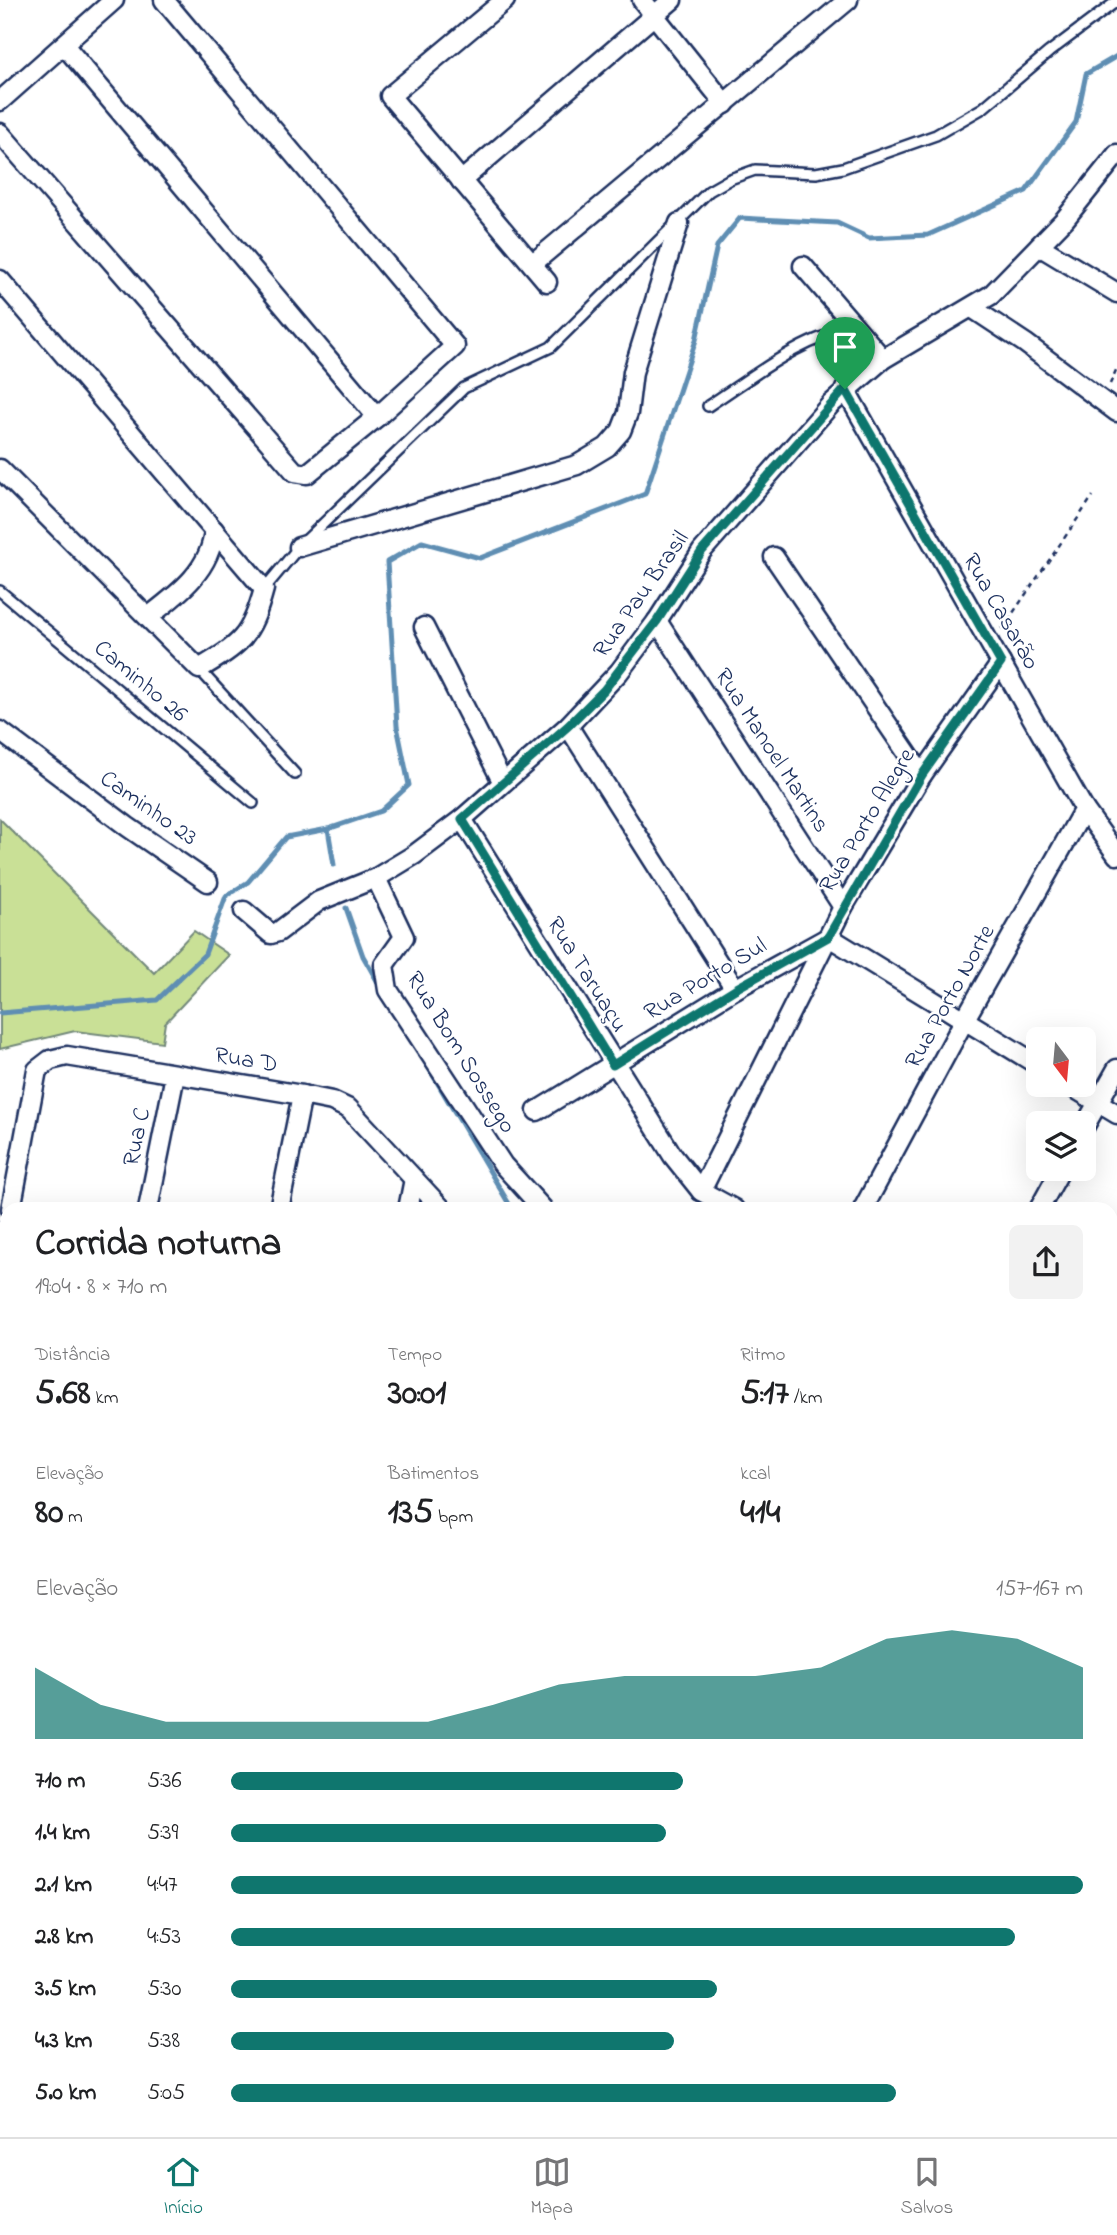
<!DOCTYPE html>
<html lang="pt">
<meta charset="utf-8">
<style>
:root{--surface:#fff;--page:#f2f2f2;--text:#202124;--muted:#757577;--line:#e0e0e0;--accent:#0f766e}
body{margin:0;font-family:"Indie Flower",sans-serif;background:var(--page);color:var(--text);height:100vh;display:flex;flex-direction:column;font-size:26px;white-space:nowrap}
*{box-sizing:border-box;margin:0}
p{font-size:23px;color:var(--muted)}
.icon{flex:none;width:38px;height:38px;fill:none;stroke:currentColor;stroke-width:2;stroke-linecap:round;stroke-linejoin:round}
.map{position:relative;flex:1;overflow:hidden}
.drawer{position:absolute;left:0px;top:1202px;width:1118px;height:936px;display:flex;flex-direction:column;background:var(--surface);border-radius:21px 21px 0 0;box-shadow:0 7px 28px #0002}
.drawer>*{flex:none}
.needle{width:46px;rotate:164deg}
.fabs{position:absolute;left:1026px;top:1027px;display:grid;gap:14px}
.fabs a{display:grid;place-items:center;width:70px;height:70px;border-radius:10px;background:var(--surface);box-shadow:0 7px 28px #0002;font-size:35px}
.pin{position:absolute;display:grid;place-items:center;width:60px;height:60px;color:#fff;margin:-72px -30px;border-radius:50% 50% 50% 0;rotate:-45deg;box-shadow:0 0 7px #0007}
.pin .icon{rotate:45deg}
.round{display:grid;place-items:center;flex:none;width:74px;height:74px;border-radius:10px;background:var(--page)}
.overview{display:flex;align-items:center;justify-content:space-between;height:119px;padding:0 35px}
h1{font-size:38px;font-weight:700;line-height:52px}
.figures{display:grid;grid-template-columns:repeat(3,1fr);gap:10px;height:119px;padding:7px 35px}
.figures div{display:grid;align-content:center}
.figures b{font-size:35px;font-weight:700}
.figures small{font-size:19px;font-weight:400}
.figures p{font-size:19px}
.chart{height:196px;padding:14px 35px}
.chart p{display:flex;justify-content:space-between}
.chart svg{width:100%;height:126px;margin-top:7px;fill:var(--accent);opacity:.7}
ul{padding:0 35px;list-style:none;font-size:23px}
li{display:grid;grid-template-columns:112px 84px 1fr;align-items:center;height:52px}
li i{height:18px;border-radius:9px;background:var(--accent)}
.dock{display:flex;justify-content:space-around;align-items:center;height:98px;border-top:2px solid var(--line);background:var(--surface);font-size:19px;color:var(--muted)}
.dock a{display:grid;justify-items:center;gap:4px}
.dock .current{color:var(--accent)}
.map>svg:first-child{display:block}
.green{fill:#c9e096;stroke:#72887a;stroke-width:2}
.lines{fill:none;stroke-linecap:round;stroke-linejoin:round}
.stream{stroke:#5e8eb3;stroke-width:5}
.lane-casing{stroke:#1b2f5e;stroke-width:14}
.street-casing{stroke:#1b2f5e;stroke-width:23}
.secondary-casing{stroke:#1b2f5e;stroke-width:30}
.path{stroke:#1b2f5e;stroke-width:2.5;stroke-dasharray:5 5;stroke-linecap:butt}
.lane{stroke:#fff;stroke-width:9}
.street{stroke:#fff;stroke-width:18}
.secondary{stroke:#fff;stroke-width:24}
.route-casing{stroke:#fff;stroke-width:14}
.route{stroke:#0f766e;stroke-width:9}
.labels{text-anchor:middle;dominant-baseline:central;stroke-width:5;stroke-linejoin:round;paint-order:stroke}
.street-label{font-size:24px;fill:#1b2f5e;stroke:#fff}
</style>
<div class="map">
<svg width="1117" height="2137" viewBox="0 0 1117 2137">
<rect width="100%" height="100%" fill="#fff"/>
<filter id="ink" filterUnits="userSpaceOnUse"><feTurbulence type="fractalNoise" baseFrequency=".0143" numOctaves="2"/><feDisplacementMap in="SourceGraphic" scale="14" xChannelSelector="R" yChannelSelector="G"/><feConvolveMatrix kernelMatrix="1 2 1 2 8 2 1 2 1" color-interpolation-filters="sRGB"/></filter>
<g filter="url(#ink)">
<polygon class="green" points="0,819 154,973 194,931 229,955 165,1023 162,1042 75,1031 0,1049"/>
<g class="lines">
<g class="stream">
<polyline points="328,829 334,865"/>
<polyline points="346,908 363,956 380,986"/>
<polyline points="0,1013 157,1000 205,954 226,896 248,882 286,837 328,829 381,811 409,785 397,726 387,562 422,542 480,558 645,494 696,340 717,246 740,218 837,223 869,238 928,235 1026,191 1076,122 1086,74 1117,56"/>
<polyline points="421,1055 512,1209"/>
</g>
<defs>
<g id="lane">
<path d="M 708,406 C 753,377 801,337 855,328"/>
<polyline points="264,589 299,547 464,388 551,347 709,191 730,179 755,170 816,173 843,168 936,135 983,108 1049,52 1117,1"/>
<polyline points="0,591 253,803"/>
<polyline points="199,669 295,774"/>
</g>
<g id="street">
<polyline points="505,0 390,96 547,282"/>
<polyline points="642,0 725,104"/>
<polyline points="64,45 377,417"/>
<polyline points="0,101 114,0"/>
<polyline points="0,133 295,472 307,474 377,417 455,346 164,0"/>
<polyline points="461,181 672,0"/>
<polyline points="1039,246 1117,293"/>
<polyline points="532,264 848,0"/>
<polyline points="803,266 883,359"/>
<path d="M 0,280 L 264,589 C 251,637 241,644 199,669 L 0,469"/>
<polyline points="972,308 1025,343 1117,412"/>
<polyline points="845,389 1084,809 1117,855"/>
<polyline points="299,547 577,465 607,447 621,431 628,413 633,372 679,223"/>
<polyline points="774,557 922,775"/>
<path d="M 148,617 C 178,594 211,570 214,530"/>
<polyline points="657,621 843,907"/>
<polyline points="424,627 502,781"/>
<polyline points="568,726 735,989"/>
<polyline points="0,731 128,827 208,882"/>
<polyline points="462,819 673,1156 701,1191 734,1209"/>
<polyline points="376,878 404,937 384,965 388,990 503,1165 543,1209"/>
<polyline points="244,911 271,934 278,932 319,901 376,878 414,855 462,819 568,726 619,672 657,621 702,551 831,404 883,359 991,295 1065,219 1117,154"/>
<polyline points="829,937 1038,1065"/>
<polyline points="1069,1085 1117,1114"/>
<polyline points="302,1095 332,1101 349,1109 442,1209"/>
<polyline points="537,1111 735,989 829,937"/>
<polyline points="1083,1129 1117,1069"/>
<polyline points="701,1191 843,907 922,775 1001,663"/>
<polyline points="11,1209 37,1070 50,1060 67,1056 302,1095 279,1209"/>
<polyline points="148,1209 175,1075"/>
<polyline points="408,1209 414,1179"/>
<polyline points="863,1209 965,1019 1084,809"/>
<polyline points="1039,1209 1061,1169"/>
<polyline points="0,1266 7,1229"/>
<polyline points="1111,1399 1117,1389"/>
<polyline points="1111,1419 1117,1421"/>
<polyline points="1111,1707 1117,1697"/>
<polyline points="1111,1828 1117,1830"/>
<polyline points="1111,1886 1117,1865"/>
<polyline points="0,1931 7,1896"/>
<polyline points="1111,1957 1117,1959"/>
<polyline points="1111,2090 1117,2092"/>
<polyline points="785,2132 799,2137"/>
<polyline points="493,2137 496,2132"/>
<polyline points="672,2137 675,2132"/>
<polyline points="901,2137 903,2132"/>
</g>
<g id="secondary">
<polyline points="0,2049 7,2050"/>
<polyline points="291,2132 304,2137"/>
</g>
</defs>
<use href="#lane" class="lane-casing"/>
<use href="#street" class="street-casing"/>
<use href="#secondary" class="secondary-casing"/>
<g class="path">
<polyline points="1110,384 1117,368"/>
<polyline points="1002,629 1093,496"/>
</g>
<use href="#lane" class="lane"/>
<use href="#street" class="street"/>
<use href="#secondary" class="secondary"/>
</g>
</g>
<g class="lines" filter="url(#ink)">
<defs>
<polygon id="route" points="845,389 1001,663 922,775 828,937 735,989 613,1065 462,819 568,726 604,690 657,621 702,551"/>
</defs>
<use href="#route" class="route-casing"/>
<use href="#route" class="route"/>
</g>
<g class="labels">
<g class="street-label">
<text transform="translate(642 595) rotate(-55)">Rua Pau Brasil</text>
<text transform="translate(1000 612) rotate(60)">Rua Casarão</text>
<text transform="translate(140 682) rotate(40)">Caminho 26</text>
<text transform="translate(771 751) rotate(57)">Rua Manoel Martins</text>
<text transform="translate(148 809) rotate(35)">Caminho 23</text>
<text transform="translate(868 821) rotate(-59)">Rua Porto Alegre</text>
<text transform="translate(586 975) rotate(58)">Rua Taruaçu</text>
<text transform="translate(706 980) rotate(-31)">Rua Porto Sul</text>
<text transform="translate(951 997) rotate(-61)">Rua Porto Norte</text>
<text transform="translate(460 1053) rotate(58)">Rua Bom Sossego</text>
<text transform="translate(246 1061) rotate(9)">Rua D</text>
<text transform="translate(138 1137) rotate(-78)">Rua C</text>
</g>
</g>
</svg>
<div class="fabs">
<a><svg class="needle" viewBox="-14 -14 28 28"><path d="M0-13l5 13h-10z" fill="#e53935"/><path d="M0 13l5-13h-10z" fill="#757577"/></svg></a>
<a><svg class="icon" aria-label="layers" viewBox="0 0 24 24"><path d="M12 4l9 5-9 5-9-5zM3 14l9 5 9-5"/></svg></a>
</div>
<div class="pin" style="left:845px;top:389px;background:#1e9e55"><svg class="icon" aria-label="arrive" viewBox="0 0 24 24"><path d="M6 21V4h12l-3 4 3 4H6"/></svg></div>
<section class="drawer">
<div class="overview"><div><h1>Corrida noturna</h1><p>19:04 · 8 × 710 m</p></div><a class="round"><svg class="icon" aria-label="share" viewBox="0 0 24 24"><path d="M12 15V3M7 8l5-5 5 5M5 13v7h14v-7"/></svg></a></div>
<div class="figures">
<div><p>Distância</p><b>5.68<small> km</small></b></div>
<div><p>Tempo</p><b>30:01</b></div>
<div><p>Ritmo</p><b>5:17<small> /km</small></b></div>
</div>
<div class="figures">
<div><p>Elevação</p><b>80<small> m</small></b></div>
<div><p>Batimentos</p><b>135<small> bpm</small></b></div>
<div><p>kcal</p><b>414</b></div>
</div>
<div class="chart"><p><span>Elevação</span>157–167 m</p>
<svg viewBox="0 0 160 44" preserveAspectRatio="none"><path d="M0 44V19L10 32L20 38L30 38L40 38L50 38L60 38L70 32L80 25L90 22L100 22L110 22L120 19L130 9L140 6L150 9L160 19V44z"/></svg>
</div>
<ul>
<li><b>710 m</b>5:36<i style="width:53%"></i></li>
<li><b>1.4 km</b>5:39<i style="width:51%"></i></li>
<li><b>2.1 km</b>4:47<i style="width:100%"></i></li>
<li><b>2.8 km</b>4:53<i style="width:92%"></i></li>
<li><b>3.5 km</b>5:30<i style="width:57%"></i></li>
<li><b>4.3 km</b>5:38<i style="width:52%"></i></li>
<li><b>5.0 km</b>5:05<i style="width:78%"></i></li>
</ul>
</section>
</div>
<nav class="dock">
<a class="current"><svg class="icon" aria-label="home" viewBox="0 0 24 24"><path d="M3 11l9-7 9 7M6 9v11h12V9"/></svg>Início</a>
<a><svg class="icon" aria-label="map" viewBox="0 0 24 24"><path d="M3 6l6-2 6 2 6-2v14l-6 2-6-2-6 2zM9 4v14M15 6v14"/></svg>Mapa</a>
<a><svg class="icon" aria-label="saved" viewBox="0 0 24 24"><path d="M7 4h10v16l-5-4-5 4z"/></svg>Salvos</a>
</nav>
